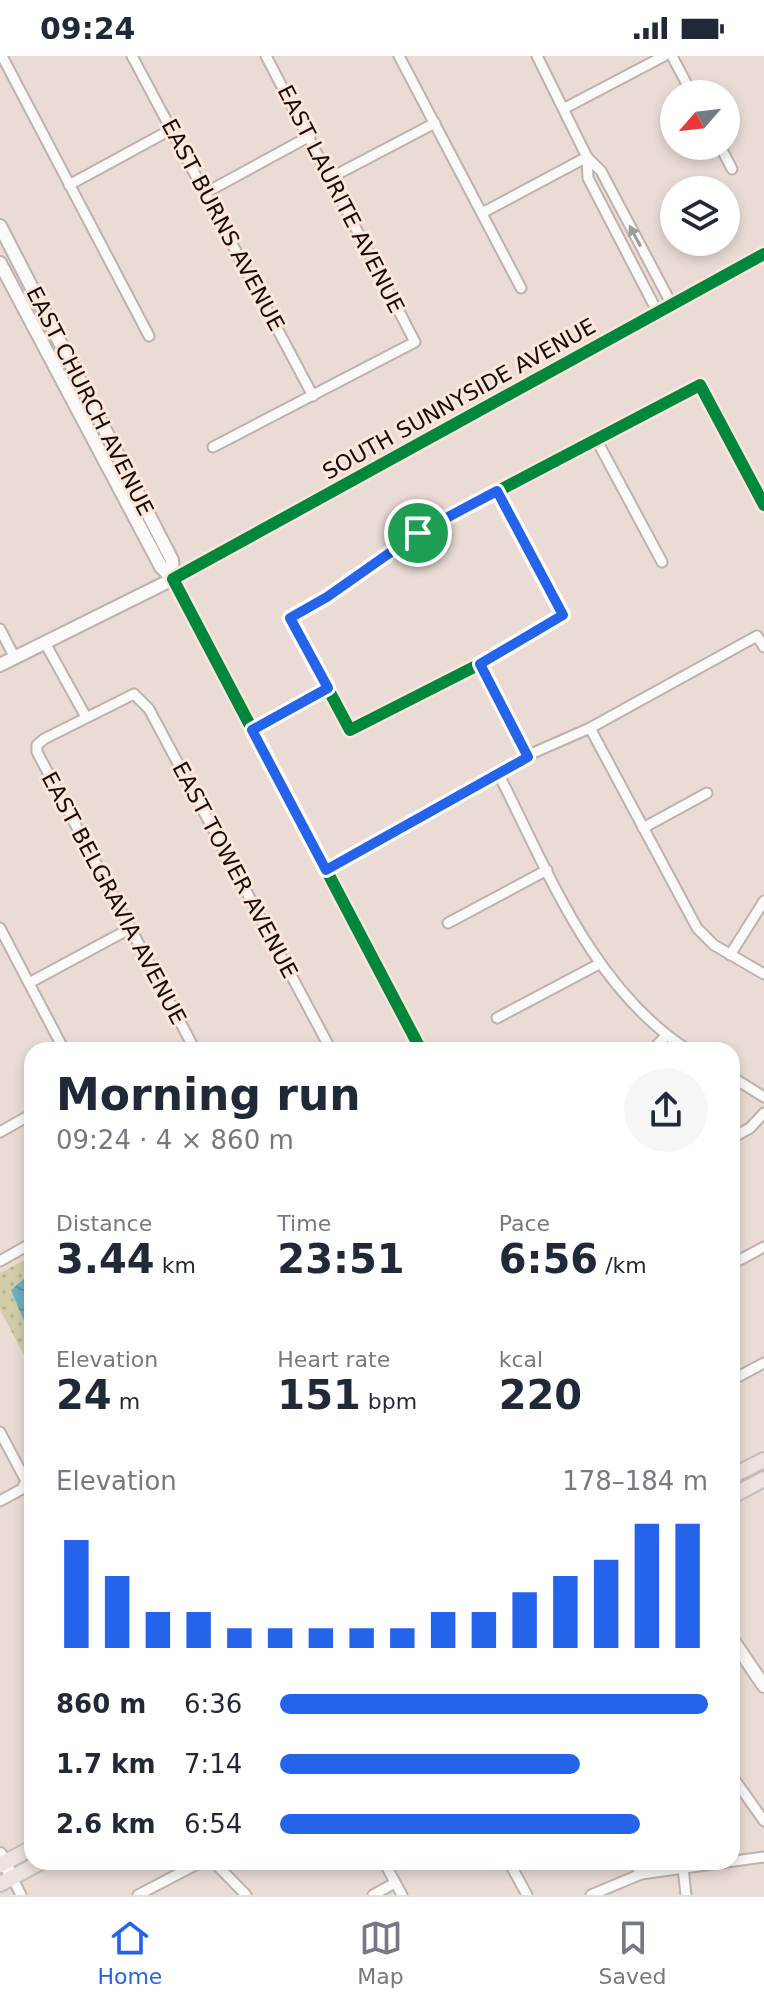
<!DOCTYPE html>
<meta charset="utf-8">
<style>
:root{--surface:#fff;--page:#f6f6f7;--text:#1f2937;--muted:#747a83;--line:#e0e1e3;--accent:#2563eb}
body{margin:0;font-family:"DejaVu Sans",sans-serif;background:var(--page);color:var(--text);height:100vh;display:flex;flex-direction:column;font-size:30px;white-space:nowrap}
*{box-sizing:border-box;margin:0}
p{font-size:26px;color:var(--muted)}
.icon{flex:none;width:44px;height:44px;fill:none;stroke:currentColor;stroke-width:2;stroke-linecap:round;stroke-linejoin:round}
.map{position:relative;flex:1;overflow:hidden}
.sheet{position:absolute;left:24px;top:986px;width:716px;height:828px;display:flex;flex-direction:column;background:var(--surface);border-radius:24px;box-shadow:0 4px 12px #0003}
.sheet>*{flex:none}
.needle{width:52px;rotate:242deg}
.fabs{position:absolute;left:660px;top:24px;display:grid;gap:16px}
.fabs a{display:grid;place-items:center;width:80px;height:80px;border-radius:50%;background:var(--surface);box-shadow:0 4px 12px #0003;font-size:40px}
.pin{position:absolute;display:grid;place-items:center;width:68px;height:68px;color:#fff;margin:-34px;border:4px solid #fff;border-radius:50%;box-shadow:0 2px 8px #0007}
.round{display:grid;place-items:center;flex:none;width:84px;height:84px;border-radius:42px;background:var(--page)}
.summary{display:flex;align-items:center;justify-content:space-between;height:136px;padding:0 32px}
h1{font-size:44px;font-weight:800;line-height:60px}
.stats{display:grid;grid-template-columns:repeat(3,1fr);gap:12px;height:136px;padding:8px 32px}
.stats div{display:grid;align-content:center}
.stats b{font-size:40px;font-weight:800}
.stats small{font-size:22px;font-weight:400}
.stats p{font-size:22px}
.chart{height:224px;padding:16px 32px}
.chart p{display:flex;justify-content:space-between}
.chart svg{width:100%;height:144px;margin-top:8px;stroke:var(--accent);stroke-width:6}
ul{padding:0 32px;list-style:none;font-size:26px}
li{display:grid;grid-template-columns:128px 96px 1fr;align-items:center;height:60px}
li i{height:20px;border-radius:10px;background:var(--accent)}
.status{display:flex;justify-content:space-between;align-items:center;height:56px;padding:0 40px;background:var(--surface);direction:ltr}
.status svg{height:22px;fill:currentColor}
.tab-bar{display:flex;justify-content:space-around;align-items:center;height:112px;border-top:2px solid var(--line);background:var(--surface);font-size:22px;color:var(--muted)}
.tab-bar a{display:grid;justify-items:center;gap:4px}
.tab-bar .selected{color:var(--accent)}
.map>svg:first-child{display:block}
.grass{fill:url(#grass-dots)}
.water{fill:url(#water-waves)}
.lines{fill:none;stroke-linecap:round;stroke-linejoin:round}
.minor-casing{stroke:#bdb2ad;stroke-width:13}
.tertiary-casing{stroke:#bdb2ad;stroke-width:16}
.primary-casing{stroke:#c4bdba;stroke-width:18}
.minor{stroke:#fcfaf9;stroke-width:9}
.tertiary{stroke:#fcfaf9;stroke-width:12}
.primary{stroke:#eee2e0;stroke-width:14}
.cycleway-casing{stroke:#ffe6da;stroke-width:17}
.cycleway{stroke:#00873e;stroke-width:12}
.oneway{fill:#9f9b99}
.route-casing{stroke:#fff;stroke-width:16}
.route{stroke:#2563eb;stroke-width:10}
.labels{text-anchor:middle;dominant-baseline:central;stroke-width:6;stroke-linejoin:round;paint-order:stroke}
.street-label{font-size:22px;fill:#140c08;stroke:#ffe6da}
</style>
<div class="status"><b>09:24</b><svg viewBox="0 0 49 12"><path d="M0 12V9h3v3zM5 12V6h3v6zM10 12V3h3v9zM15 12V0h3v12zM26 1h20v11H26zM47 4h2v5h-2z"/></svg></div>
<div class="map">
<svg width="764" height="1839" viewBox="0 0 764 1839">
<defs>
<pattern id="grass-dots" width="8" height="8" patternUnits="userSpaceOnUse" patternTransform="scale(2)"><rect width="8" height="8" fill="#d1cda8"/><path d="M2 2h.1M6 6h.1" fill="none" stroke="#b3af8f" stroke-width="1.8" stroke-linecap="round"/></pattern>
<pattern id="water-waves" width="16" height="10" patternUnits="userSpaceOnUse" patternTransform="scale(2)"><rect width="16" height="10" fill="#70b0c0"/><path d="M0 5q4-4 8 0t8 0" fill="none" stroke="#6096a4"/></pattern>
</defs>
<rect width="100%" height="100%" fill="#eadcd5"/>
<polygon class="grass" points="32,1200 32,1314 0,1254 0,1217"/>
<polygon class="water" points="32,1216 32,1284 11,1234"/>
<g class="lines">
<defs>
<g id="minor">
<polyline points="2,0 149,280"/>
<polyline points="132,0 313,340"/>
<polyline points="399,0 521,232"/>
<polyline points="672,0 692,38"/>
<polyline points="565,52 664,0"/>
<polyline points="720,90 732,113"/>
<polyline points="332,121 435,67"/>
<polyline points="69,129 172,73"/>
<polyline points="207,136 310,80"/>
<polyline points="482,157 587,101 537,0"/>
<polyline points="658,257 588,122 587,101 601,115 672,249"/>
<polyline points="596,383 662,506"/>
<polyline points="213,391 415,286 266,0"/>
<polyline points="497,435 563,559 480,608 350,674 290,562 327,541 418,477 700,329 764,449"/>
<polyline points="0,573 15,602"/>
<polyline points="45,587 86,661"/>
<polyline points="480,608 528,701"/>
<polyline points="590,672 697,872 714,889 764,918"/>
<polyline points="252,674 328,632"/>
<path d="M 499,719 C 549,817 592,932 688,994"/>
<polyline points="643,772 707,737"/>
<polyline points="326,814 533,697 590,672 757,580 764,591"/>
<polyline points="448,867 547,814"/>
<polyline points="0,872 64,994"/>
<polyline points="730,899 764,845"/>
<polyline points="29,927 131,872"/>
<polyline points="497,962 599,908"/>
<polyline points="195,994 37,696 37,689 44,683 134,638 149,653 331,994"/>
<polyline points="652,994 666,980"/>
<polyline points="732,1021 764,1041"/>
<polyline points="0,1076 32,1058"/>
<polyline points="732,1082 750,1072 764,1057"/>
<polyline points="0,1205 32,1187"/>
<polyline points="732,1208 764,1191"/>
<polyline points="732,1324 764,1307"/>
<polyline points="0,1376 26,1425 22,1433 0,1445"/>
<polyline points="732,1720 764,1765"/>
<polyline points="214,1806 246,1839"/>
<polyline points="384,1806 402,1839"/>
<polyline points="509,1806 527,1839"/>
<polyline points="634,1806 641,1818"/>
<polyline points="683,1812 686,1839"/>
<polyline points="12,1821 21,1839"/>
<polyline points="138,1839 201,1806"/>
<polyline points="373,1839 395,1827"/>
<polyline points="591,1839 641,1818 764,1801"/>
</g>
<g id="tertiary">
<polyline points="0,170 172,504 173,523"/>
<polyline points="0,207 161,511 173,523 421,994"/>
<polyline points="0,609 173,523 764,198"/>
<polyline points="732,1583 764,1630"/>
<polyline points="0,1798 12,1821"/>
</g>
<g id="primary">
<polyline points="732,1420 764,1404"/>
<polyline points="732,1440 764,1423"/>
<polyline points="0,1809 32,1792"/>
<polyline points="0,1828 41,1806"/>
</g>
</defs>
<use href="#minor" class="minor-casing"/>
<use href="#tertiary" class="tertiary-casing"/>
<use href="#primary" class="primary-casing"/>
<use href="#minor" class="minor"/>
<use href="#tertiary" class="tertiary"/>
<use href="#primary" class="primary"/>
<defs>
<g id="cycleway">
<polyline points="497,435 563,559 480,608 350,674 290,562 327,541 418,477 700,329 764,449"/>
<polyline points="421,994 173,523 764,198"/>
</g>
</defs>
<use href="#cycleway" class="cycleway-casing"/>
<use href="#cycleway" class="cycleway"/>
</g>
<defs><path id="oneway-solid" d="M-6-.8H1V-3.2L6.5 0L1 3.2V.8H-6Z" transform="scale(2)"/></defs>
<use class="oneway" href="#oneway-solid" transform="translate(635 180) rotate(-118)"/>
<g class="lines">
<defs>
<polygon id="route" points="497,435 563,559 480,608 528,701 326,814 252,674 328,632 290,562 327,541 418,477"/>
</defs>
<use href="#route" class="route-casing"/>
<use href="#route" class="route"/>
</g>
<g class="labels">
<g class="street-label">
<text transform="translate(341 143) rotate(63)">EAST LAURITE AVENUE</text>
<text transform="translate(223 169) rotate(62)">EAST BURNS AVENUE</text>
<text transform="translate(459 343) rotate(-29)">SOUTH SUNNYSIDE AVENUE</text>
<text transform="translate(90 345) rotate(63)">EAST CHURCH AVENUE</text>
<text transform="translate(235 814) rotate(62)">EAST TOWER AVENUE</text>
<text transform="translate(114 842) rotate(62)">EAST BELGRAVIA AVENUE</text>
</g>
</g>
</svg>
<div class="fabs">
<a><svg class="needle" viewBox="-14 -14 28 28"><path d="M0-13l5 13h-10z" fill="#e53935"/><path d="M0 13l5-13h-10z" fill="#747a83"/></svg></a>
<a><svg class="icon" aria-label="layers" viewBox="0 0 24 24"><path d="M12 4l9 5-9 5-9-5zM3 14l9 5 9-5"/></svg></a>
</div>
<div class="pin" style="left:418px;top:477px;background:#1e9e55"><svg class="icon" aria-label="arrive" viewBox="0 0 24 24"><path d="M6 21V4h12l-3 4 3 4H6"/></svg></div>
<section class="sheet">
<div class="summary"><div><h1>Morning run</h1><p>09:24 · 4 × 860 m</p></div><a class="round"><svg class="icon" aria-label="share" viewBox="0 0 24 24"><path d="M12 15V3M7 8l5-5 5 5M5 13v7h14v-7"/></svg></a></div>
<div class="stats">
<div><p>Distance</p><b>3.44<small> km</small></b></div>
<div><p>Time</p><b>23:51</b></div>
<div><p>Pace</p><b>6:56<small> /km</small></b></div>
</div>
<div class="stats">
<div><p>Elevation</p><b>24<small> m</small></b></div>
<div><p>Heart rate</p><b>151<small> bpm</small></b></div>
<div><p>kcal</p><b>220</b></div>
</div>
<div class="chart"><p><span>Elevation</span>178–184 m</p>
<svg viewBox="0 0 160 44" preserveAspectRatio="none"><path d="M5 44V11M15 44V22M25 44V33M35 44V33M45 44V38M55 44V38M65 44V38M75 44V38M85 44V38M95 44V33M105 44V33M115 44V27M125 44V22M135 44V17M145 44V6M155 44V6"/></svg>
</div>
<ul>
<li><b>860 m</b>6:36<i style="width:100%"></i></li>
<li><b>1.7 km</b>7:14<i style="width:70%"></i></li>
<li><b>2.6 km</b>6:54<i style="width:84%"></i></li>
</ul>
</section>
</div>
<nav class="tab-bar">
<a class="selected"><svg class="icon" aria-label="home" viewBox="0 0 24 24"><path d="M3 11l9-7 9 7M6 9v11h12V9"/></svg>Home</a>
<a><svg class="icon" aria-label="map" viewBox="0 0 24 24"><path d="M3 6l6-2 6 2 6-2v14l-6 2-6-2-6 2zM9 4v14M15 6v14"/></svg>Map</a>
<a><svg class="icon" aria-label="saved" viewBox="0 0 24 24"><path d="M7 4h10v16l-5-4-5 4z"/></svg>Saved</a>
</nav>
